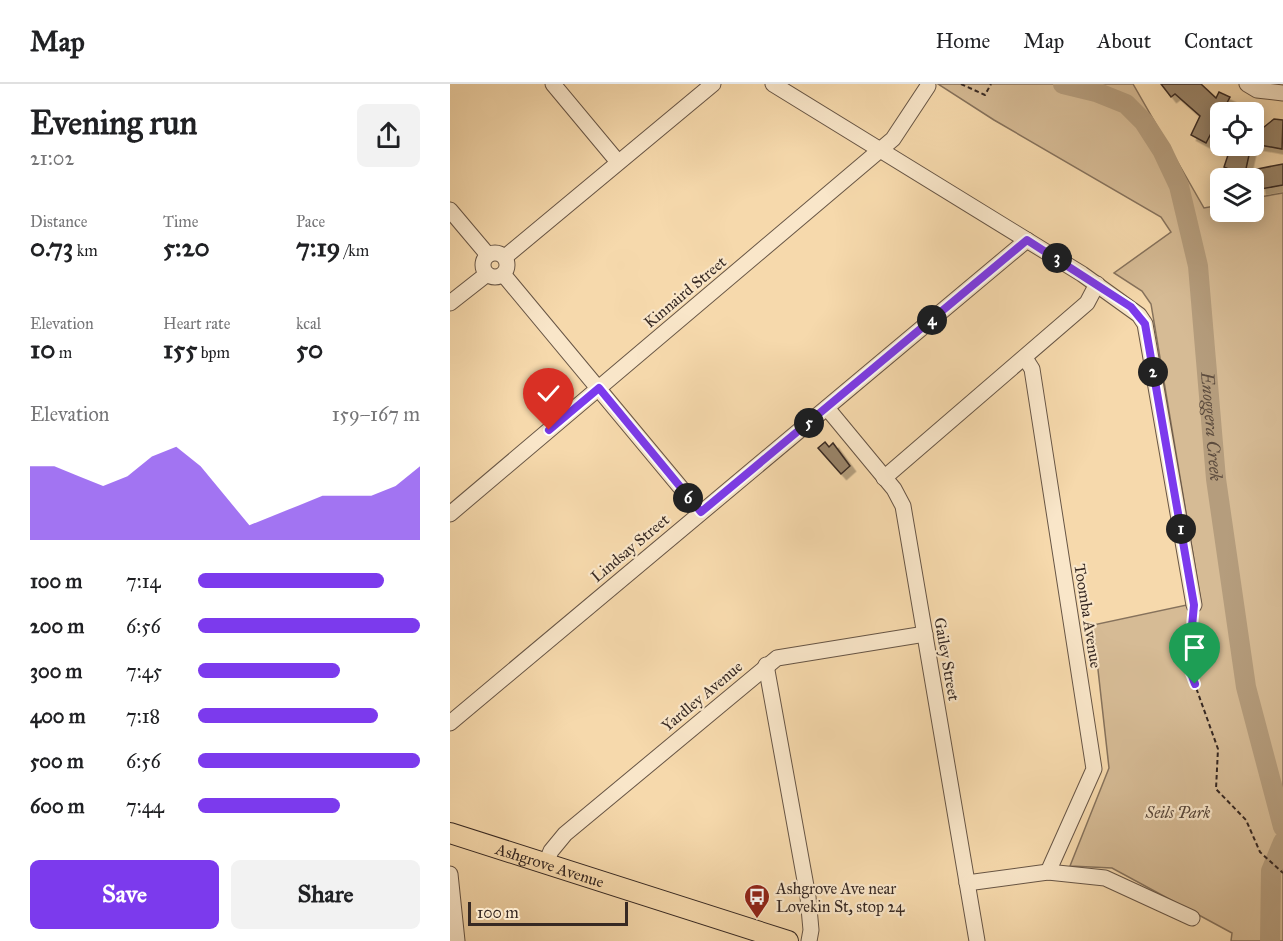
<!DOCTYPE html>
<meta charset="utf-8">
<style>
:root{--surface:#fff;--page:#f2f2f2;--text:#202124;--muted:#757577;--line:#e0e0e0;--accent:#7c3aed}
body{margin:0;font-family:"IM FELL Great Primer",serif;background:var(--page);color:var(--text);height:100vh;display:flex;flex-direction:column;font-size:22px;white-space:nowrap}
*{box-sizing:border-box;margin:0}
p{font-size:20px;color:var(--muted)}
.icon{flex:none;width:33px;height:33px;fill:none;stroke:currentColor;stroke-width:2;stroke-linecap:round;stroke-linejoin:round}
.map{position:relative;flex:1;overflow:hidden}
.sheet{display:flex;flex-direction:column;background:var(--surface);width:450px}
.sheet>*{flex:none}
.fabs{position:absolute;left:760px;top:18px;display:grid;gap:12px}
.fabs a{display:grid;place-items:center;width:54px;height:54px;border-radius:9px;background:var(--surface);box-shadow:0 3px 15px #0003;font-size:30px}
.scale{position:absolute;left:18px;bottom:15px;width:160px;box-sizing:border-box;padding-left:6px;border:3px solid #372923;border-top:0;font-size:16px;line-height:21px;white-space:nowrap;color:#372923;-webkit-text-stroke:4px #f9e6c9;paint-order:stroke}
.pin{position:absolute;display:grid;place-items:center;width:51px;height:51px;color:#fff;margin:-62px -26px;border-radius:50% 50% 50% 0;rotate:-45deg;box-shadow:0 0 6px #0007}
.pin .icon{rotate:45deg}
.km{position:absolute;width:30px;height:30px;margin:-15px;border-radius:50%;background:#222;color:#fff;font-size:16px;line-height:30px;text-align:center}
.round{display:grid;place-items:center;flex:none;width:63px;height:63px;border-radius:9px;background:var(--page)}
.summary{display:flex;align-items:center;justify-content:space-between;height:102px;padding:0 30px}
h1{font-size:33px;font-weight:700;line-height:45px}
.stats{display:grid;grid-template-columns:repeat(3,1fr);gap:9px;height:102px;padding:6px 30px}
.stats div{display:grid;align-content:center}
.stats b{font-size:26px;font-weight:700}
.stats small{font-size:16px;font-weight:400}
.stats p{font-size:16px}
.chart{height:168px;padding:12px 30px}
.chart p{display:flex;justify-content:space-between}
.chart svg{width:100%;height:108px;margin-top:6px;fill:var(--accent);opacity:.7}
.action{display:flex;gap:12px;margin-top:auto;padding:12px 30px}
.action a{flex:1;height:69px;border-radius:9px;background:var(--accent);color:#fff;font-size:24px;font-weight:700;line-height:69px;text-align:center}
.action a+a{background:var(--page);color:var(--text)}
ul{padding:0 30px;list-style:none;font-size:20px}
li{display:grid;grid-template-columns:96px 72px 1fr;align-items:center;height:45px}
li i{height:15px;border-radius:8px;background:var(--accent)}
header{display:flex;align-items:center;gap:36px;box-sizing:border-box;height:84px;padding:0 30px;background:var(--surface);border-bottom:2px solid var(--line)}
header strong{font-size:28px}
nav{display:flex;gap:33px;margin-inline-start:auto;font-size:21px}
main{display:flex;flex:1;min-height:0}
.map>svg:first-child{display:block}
.green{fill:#d6bb95;stroke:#86725c;stroke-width:1.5}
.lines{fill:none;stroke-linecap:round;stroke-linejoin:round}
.river{stroke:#b59d7d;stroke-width:20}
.building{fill:#9a856a;stroke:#372923;stroke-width:1.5;filter:url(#shadow)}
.minor-casing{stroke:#675545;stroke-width:17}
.major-casing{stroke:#372923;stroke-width:22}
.path{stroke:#372923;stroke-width:2;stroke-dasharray:4.5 3;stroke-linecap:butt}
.minor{stroke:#f9e6c9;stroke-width:15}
.major{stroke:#f6d9ac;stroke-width:20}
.route-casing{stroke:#fff;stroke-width:12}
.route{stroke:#7c3aed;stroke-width:8}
.labels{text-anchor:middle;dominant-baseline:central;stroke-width:4.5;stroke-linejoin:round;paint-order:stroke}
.street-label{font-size:16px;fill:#372923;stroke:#f9e6c9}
.park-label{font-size:16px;font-style:italic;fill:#57463a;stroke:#f9e6c9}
.poi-label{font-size:16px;fill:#372923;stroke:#f9e6c9;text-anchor:start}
.water-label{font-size:18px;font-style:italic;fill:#5d4c3e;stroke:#f9e6c9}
</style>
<header>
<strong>Map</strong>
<nav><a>Home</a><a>Map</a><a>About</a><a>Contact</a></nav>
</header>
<main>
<section class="sheet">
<div class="summary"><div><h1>Evening run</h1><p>21:02</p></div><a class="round"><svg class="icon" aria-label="share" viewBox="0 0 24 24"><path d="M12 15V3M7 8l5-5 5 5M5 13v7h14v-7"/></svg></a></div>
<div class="stats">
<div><p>Distance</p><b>0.73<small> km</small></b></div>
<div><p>Time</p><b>5:20</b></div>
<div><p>Pace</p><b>7:19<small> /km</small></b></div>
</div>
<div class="stats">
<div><p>Elevation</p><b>10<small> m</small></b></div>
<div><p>Heart rate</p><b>155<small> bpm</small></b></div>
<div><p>kcal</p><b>50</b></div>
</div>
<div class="chart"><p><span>Elevation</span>159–167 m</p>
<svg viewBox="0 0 160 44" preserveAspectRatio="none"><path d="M0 44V14L10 14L20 18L30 22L40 18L50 10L60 6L70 14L80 26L90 38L100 34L110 30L120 26L130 26L140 26L150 22L160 14V44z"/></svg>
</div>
<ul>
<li><b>100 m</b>7:14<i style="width:84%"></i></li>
<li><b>200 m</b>6:56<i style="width:100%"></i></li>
<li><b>300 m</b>7:45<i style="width:64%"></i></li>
<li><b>400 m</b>7:18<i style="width:81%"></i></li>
<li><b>500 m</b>6:56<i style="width:100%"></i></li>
<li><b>600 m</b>7:44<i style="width:64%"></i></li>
</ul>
<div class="action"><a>Save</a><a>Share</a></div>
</section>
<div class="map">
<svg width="833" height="857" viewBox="0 0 833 857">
<defs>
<filter id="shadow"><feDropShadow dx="5.5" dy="5.5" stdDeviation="0" flood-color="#0004"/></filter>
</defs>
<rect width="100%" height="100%" fill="#f6d9ac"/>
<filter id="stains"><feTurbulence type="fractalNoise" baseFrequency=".00333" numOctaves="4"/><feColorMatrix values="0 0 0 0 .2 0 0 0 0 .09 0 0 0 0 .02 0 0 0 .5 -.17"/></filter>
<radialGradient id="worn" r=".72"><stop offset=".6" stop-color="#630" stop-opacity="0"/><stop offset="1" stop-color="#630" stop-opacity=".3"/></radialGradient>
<polygon class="green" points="488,0 683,0 754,124 771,121 771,128 804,128 804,114 833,109 833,857 781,857 782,849 662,784 620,782 659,684 643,541 751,518 701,220 692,207 664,189 721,148 711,133 544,36"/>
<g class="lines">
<g class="river">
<path id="s1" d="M 613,0 L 646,8 L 676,20 L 694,38 L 712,66 L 729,102 L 748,182 L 766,395 L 796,603 L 833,743"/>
<polyline points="820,857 821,787 833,758"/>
</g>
</g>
<g class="building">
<polygon points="711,0 751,0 766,14 769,8 780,13 756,59 741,51 750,32 725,10 721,13"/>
<polygon points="824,35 833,36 832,65 804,60 804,51"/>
<polygon points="781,62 801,62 794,94 788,94 784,92 785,88 774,83"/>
<polygon points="833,80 833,101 811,105 807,85"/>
<polygon points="375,358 379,363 383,359 400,382 391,390 368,364"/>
</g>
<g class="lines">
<defs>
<g id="minor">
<polyline points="103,0 168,78"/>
<polyline points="323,0 632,190 689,231 695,240 744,521"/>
<polyline points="797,0 807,6 833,9"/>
<polyline points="0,126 38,171"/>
<circle cx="45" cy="181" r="12"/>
<polyline points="55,173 263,0"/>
<polyline points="53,190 251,428"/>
<polyline points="0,219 37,190"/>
<polyline points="575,274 582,285 644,685 598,788"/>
<polyline points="377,324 444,405 453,422 527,857"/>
<polyline points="434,394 637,219 647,200"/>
<polyline points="0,430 443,55 478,2"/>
<polyline points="316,581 358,813 361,846 359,857"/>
<polyline points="0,639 577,156"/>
<polyline points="95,781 101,767 115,750 327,574 475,550"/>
<polyline points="0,790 7,857"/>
<polyline points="517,799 598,788 655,794 742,834"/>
</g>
<g id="major">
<path id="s2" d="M 0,749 L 338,857"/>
</g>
</defs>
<use href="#minor" class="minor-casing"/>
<use href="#major" class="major-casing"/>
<g class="path">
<polyline points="511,0 535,11 541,0"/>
<polyline points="743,533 734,570 768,665 766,705 796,736 810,768 833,789"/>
</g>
<use href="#minor" class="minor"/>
<use href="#major" class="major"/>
</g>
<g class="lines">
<defs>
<polyline id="route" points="99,346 149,304 251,428 577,156 681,223 695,240 744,521 742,542 735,559 734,570 745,600"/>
</defs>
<use href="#route" class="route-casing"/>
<use href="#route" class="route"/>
</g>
<defs>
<symbol id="bus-pin" viewBox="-11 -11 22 30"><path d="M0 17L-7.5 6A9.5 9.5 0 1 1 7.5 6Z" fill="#8f2418" stroke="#f9e6c9"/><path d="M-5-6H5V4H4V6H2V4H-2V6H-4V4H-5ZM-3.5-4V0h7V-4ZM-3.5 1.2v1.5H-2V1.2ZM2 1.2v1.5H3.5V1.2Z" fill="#fff"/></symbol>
</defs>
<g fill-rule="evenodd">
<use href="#bus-pin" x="292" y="798" width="30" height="40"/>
</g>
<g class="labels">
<g class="street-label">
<text transform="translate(235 208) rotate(-40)">Kinnaird Street</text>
<text transform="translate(180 464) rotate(-40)">Lindsay Street</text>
<text transform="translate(638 532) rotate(81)">Toomba Avenue</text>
<text transform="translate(497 575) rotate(80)">Gailey Street</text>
<text transform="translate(252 612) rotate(-40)">Yardley Avenue</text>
<text stroke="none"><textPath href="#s2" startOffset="105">Ashgrove Avenue</textPath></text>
</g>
<g class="park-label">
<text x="728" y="728">Seils Park</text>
</g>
<g class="poi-label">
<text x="326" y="804">Ashgrove Ave near<tspan x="326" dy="18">Lovekin St, stop 24</tspan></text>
</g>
<g class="water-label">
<text stroke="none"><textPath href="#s1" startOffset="408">Enoggera Creek</textPath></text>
</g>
</g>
<rect width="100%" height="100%" filter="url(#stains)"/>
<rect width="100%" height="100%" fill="url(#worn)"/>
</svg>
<div class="fabs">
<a><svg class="icon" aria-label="locate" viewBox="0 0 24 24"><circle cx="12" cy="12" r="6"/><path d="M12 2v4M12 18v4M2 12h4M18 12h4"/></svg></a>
<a><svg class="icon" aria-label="layers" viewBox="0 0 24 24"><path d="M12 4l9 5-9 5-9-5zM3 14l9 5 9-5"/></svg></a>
</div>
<div class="scale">100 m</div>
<div class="pin" style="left:745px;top:600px;background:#1e9e55"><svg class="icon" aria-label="arrive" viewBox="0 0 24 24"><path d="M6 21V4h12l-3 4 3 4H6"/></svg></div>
<div class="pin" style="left:99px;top:346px;background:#d93025"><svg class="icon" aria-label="check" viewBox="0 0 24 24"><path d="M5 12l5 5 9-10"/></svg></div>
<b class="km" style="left:731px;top:445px">1</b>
<b class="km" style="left:703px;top:288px">2</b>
<b class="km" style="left:607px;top:174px">3</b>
<b class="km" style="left:482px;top:236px">4</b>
<b class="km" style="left:359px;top:339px">5</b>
<b class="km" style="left:238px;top:414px">6</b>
</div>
</main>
